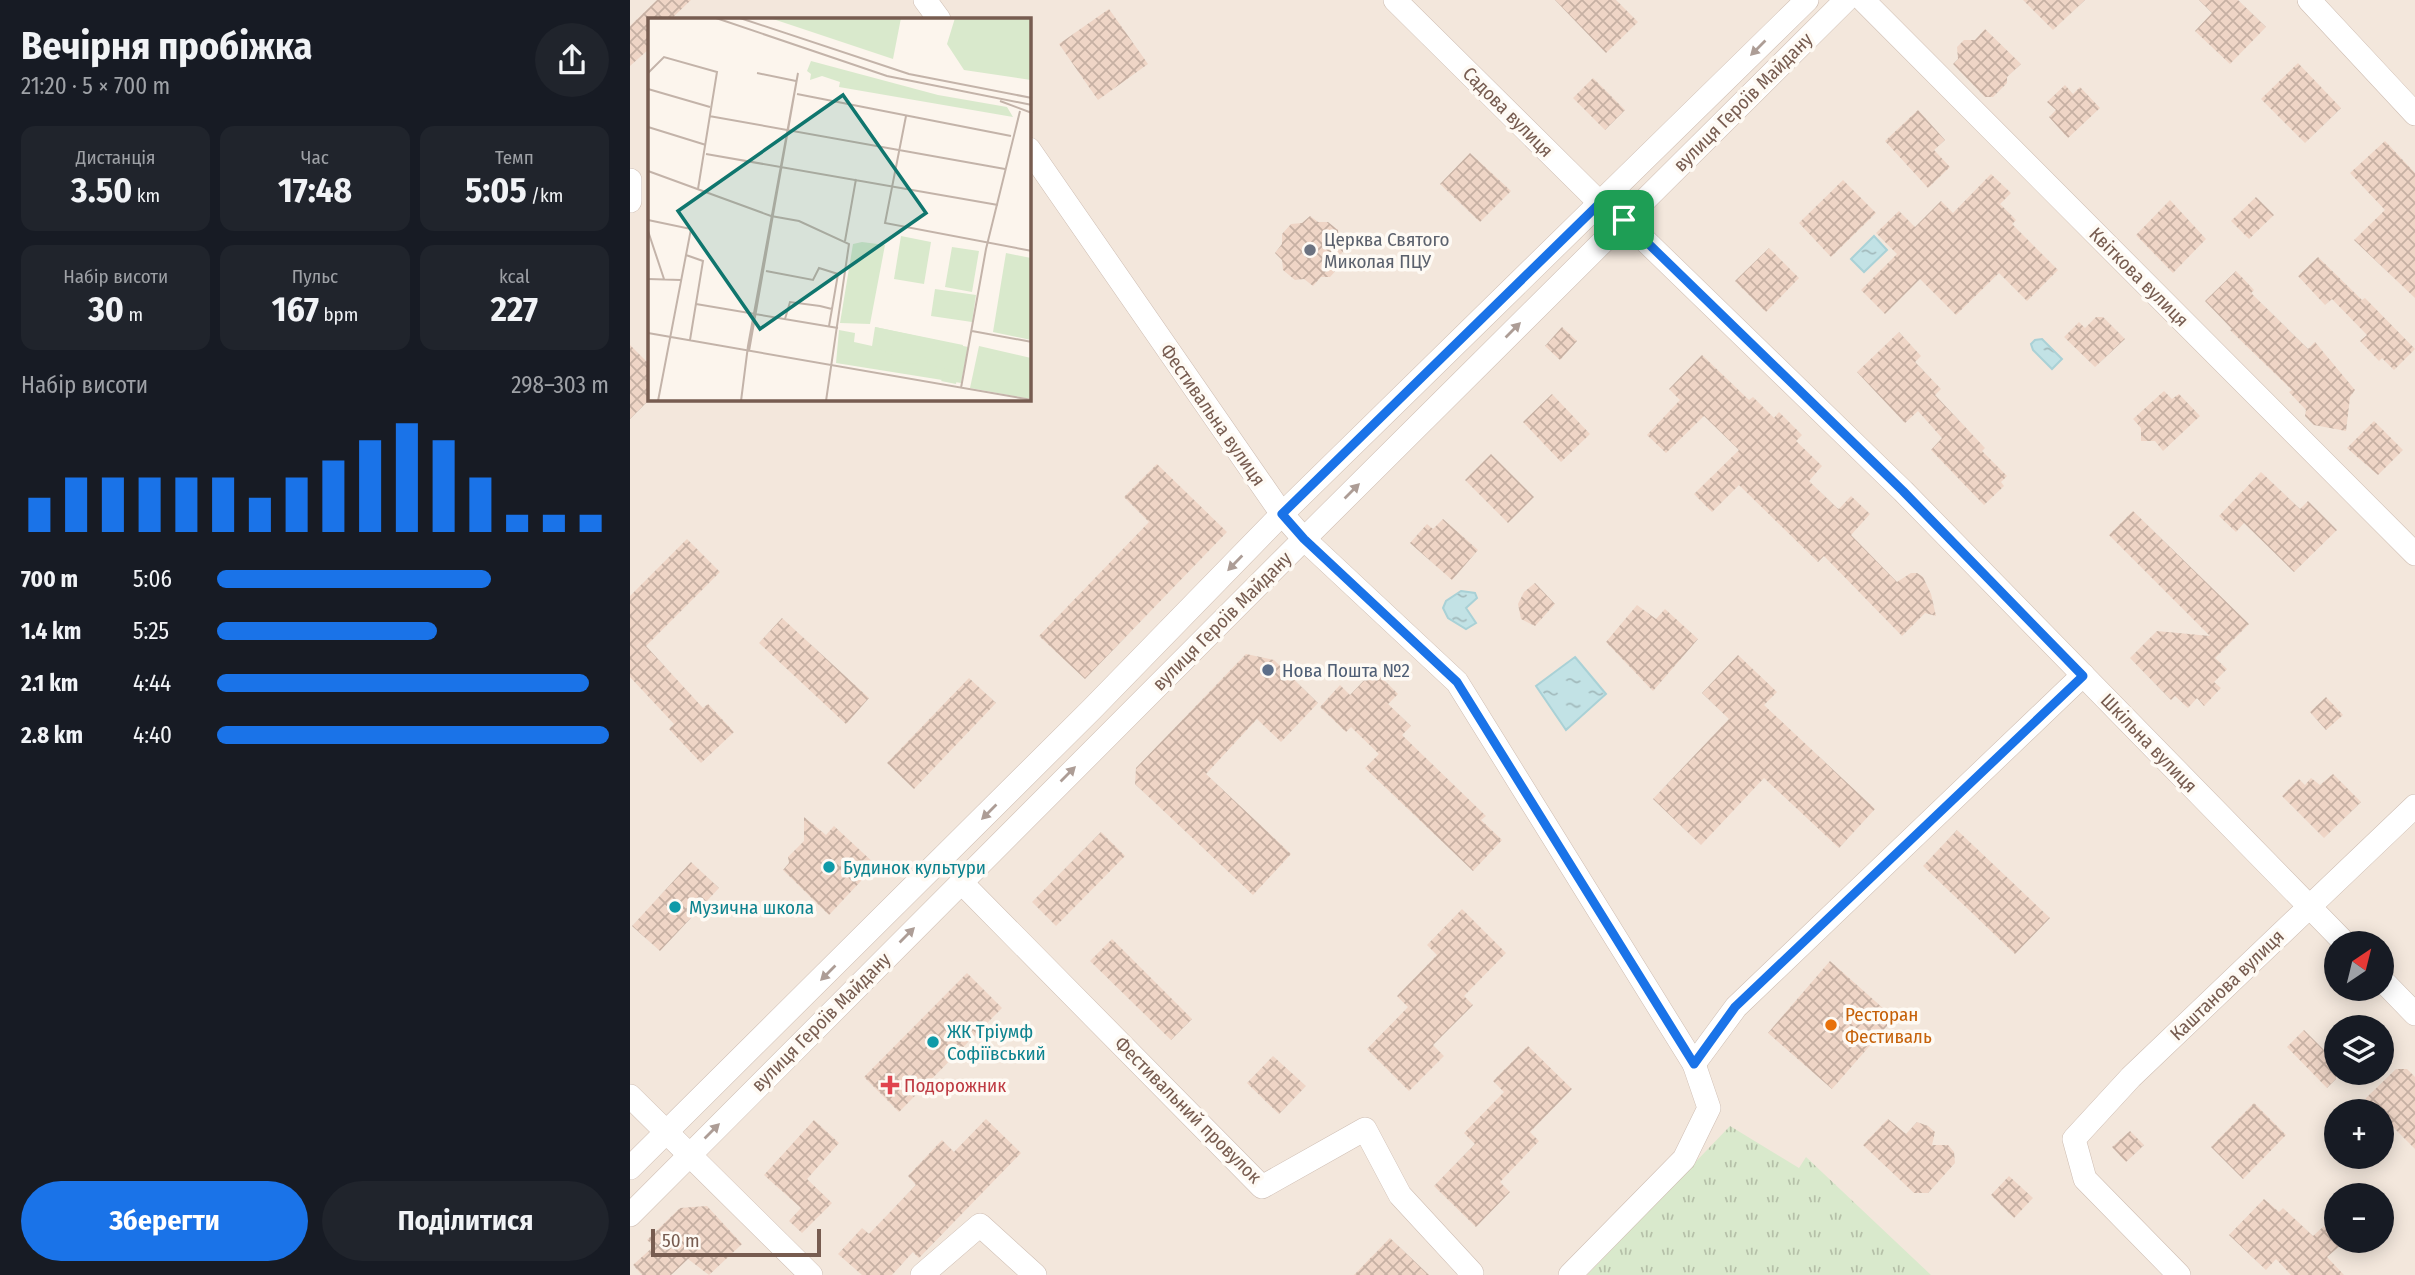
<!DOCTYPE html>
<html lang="uk">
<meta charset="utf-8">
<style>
:root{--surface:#171b24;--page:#20242c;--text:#f1f3f6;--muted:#9ea1a6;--accent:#1a73e8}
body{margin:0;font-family:"Fira Sans Condensed",sans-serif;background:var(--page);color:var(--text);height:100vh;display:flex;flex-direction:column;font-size:26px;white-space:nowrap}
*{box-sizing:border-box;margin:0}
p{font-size:23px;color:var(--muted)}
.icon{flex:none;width:38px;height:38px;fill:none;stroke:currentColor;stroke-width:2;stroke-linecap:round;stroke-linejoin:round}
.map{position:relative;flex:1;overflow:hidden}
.details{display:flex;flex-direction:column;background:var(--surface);width:630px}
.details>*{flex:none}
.needle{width:46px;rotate:35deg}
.buttons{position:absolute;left:1694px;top:931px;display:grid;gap:14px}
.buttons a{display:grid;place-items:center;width:70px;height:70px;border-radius:50%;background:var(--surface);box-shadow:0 4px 18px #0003;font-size:35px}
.scale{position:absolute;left:21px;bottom:18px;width:170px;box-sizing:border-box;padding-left:7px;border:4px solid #775c50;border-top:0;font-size:19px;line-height:24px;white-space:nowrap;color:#775c50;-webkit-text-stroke:5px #fefaf4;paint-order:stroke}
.pin{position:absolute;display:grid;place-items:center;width:60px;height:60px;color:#fff;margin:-30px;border-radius:14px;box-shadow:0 4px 10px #0006}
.round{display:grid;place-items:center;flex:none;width:74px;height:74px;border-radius:37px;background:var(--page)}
.summary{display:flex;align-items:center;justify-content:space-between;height:119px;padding:0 21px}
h1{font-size:38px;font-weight:700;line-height:52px}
.figures{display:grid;grid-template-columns:repeat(3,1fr);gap:10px;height:119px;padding:7px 21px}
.figures div{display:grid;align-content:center;border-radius:14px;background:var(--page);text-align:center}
.figures b{font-size:35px;font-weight:700}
.figures small{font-size:19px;font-weight:400}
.figures p{font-size:19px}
.chart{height:196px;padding:14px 21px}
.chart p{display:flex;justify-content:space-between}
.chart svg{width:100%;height:126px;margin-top:7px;stroke:var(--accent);stroke-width:6}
.button{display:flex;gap:14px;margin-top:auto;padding:14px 21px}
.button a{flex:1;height:80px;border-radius:42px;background:var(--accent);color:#fff;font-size:28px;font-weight:700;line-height:80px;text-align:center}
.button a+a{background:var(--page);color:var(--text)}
ul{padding:0 21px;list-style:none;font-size:23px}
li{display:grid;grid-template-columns:112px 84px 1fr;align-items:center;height:52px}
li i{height:18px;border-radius:9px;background:var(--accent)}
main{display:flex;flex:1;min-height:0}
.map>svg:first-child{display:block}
.residential{fill:#f3e7dc;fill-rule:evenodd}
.grass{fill:url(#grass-tufts)}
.water{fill:url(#water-ripples);stroke:#a9d1d6;stroke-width:2}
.building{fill:url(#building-cross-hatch)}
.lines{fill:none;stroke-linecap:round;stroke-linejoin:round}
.minor-casing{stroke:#cebdb2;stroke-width:24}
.minor{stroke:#fff;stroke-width:23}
.oneway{fill:#ad9d96}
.route-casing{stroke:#fff;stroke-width:14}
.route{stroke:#1a73e8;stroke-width:9}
.worship-dot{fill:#6b7280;stroke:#fefaf4;stroke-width:2.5}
.service-dot{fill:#5c6f8a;stroke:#fefaf4;stroke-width:2.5}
.culture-dot{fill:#0f9aa8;stroke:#fefaf4;stroke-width:2.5}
.food-dot{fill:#e8710a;stroke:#fefaf4;stroke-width:2.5}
.health-dot{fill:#e0444e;stroke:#fefaf4;stroke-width:2.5}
.labels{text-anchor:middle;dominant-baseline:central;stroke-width:7;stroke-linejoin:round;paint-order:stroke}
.street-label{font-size:19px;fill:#775c50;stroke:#fefaf4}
.worship-label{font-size:19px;fill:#5b616d;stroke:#fefaf4;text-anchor:start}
.service-label{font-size:19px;fill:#4e5e75;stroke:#fefaf4;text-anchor:start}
.culture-label{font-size:19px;fill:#0d838f;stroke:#fefaf4;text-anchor:start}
.food-label{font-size:19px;fill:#c56008;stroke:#fefaf4;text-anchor:start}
.health-label{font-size:19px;fill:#be3a42;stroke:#fefaf4;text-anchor:start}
.inset-road{fill:none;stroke:#c3b3a9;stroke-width:2}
.view{fill:#0f766e;fill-opacity:0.15;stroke:#0f766e;stroke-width:3.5}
.inset-edge{fill:none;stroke:#775c50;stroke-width:3.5}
</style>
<main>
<section class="details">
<div class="summary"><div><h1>Вечірня пробіжка</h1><p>21:20 · 5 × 700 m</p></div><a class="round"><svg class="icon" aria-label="share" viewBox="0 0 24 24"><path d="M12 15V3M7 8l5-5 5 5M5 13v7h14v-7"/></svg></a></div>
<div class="figures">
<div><p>Дистанція</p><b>3.50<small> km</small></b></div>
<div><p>Час</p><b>17:48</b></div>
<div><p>Темп</p><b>5:05<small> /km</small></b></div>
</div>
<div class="figures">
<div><p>Набір висоти</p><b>30<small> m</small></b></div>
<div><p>Пульс</p><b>167<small> bpm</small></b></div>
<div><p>kcal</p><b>227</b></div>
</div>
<div class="chart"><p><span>Набір висоти</span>298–303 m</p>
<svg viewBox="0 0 160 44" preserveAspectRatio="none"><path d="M5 44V32M15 44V25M25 44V25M35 44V25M45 44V25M55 44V25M65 44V32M75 44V25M85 44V19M95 44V12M105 44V6M115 44V12M125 44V25M135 44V38M145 44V38M155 44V38"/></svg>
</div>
<ul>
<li><b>700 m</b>5:06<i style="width:70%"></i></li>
<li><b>1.4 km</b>5:25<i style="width:56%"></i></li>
<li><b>2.1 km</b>4:44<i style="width:95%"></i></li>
<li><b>2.8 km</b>4:40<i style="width:100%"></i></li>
</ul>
<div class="button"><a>Зберегти</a><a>Поділитися</a></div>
</section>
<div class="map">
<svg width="1785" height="1275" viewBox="0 0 1785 1275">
<defs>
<pattern id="grass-tufts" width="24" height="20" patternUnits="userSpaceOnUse" patternTransform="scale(1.75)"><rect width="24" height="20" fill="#d9e9cc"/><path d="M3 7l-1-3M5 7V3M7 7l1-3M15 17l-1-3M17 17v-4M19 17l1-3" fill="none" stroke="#b5c0a8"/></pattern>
<pattern id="water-ripples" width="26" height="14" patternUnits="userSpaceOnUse" patternTransform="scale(1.75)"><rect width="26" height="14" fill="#c2e2e5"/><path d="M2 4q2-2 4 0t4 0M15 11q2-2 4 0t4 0" fill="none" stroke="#a2babc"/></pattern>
<pattern id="building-cross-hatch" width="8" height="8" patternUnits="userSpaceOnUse" patternTransform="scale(1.75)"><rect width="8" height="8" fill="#efd5c6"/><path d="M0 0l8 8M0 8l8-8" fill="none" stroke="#c6b0a3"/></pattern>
</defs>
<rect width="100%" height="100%" fill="#fcf5ed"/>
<path class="residential" d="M 0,0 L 1785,0 L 1785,1275 L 0,1275 ZM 19,19 L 399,19 L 399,399 L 19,399 ZM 1706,943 L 1752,943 L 1752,989 L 1706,989 ZM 1706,1027 L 1752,1027 L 1752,1073 L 1706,1073 ZM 1706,1111 L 1752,1111 L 1752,1157 L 1706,1157 ZM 1706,1195 L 1752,1195 L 1752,1241 L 1706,1241 Z"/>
<polygon class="grass" points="1100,1126 1169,1168 1176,1157 1301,1275 957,1275"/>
<g class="water">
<polygon points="1244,236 1257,250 1234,272 1221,259"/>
<polygon points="1412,339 1432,359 1422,369 1403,350 1401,344 1405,340"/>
<polygon points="831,591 845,593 847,598 836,608 846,623 836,629 818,618 813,608 816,601"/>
<polygon points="945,657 976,694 936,730 906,686"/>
</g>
<g class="building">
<polygon points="27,0 61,0 41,19 19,19 19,49 0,66 0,26"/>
<polygon points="925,0 986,0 1008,22 976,53"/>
<polygon points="1393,0 1455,0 1423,30"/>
<polygon points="1569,0 1608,0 1636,27 1600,64 1565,31 1582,13"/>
<polygon points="479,9 518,64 468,100 429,44"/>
<polygon points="1355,29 1391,64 1377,77 1377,83 1363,97 1355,97 1323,64 1328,59 1327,47 1334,40 1345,40"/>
<polygon points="1668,63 1711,108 1675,143 1631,99"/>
<polygon points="963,78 995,110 975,130 943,98"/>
<polygon points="1435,85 1443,94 1450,87 1470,108 1438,138 1419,117 1426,110 1417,102"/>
<polygon points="1288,110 1315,140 1304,150 1320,167 1298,188 1255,141"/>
<polygon points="1755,141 1785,173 1785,298 1724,240 1755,210 1720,173"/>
<polygon points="840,153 881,191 850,222 810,184"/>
<polygon points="1361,174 1381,193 1370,204 1386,220 1382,224 1428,270 1397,301 1369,273 1326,315 1290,279 1255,314 1231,290 1267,254 1246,233 1269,211 1285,227 1311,201 1323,213"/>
<polygon points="1213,180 1246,213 1201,257 1169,223"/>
<polygon points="1626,197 1644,215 1619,239 1601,221"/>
<polygon points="1540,200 1576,239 1543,273 1506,235"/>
<polygon points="680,216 688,222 698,222 708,230 709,242 716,248 709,256 710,266 700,277 691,277 683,286 674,279 665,280 653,270 652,260 645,253 652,244 652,234 661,224 672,223"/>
<polygon points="1139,248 1169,278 1136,312 1105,281"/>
<polygon points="1688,257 1732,300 1735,298 1785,349 1764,370 1752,358 1749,361 1730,341 1737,335 1702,299 1695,305 1668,276"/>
<polygon points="1606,271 1624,290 1621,293 1678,349 1685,342 1725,390 1720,397 1716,431 1684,425 1675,416 1676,410 1659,392 1662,390 1600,330 1602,329 1575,301"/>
<polygon points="1466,317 1473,317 1495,339 1465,367 1434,337 1449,322 1455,328"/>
<polygon points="932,327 947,341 930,360 915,346"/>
<polygon points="1269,332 1291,356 1285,362 1311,389 1305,395 1355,448 1352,451 1377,476 1371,482 1374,486 1354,505 1301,450 1312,438 1288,411 1275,423 1227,372"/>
<polygon points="0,345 19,364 19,400 0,419"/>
<polygon points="1072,355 1119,400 1123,397 1144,418 1149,412 1172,435 1166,441 1192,466 1179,481 1207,508 1209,509 1221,496 1240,514 1221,535 1267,582 1281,573 1287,573 1293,577 1301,594 1306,616 1295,613 1272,636 1194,556 1188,562 1109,485 1082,512 1064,494 1109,450 1074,416 1036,453 1017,435 1050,400 1039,389"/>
<polygon points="1534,391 1542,399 1549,394 1570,416 1533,451 1525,441 1511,441 1511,428 1503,419"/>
<polygon points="922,394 960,434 931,462 893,422"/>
<polygon points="1744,421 1773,450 1748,475 1717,448"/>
<polygon points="861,454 904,497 878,523 835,480"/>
<polygon points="527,464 597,532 455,679 409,636 519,522 494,497"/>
<polygon points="1631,472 1670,509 1678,501 1707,530 1664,572 1614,523 1606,532 1589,516"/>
<polygon points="1503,511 1619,624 1585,658 1597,669 1584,682 1591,688 1574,706 1567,698 1558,708 1545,696 1541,700 1500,658 1527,631 1580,636 1479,535"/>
<polygon points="813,519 848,550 822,580 780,543 797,524 803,529"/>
<polygon points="57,539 90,572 16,646 73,708 78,704 104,732 71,763 39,729 44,724 0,677 0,596"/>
<polygon points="905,583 925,604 905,626 891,619 888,604 894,592"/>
<polygon points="1007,605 1026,619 1035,609 1068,639 1023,691 976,642"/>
<polygon points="152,618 239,698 216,724 129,643"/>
<polygon points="616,654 644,660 688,703 651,742 627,719 576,774 661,854 623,895 505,784 506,768"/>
<polygon points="1108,655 1147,692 1134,705 1245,809 1209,848 1134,778 1071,845 1023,799 1099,719 1072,693"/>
<polygon points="744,670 768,694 758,704 781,726 772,735 856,816 851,820 872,840 843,871 735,768 749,754 721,727 716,732 690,707 710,685 720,695"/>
<polygon points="339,678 366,703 284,789 257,763"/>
<polygon points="1696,697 1713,715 1696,730 1680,712"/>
<polygon points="1703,774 1731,802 1694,838 1652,796 1669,779 1675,785 1681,778 1690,785"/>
<polygon points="174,817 196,835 204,826 246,865 199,915 153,870 159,863 158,857 174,841"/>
<polygon points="1327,830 1420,918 1385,954 1293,866"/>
<polygon points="471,832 495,856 426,926 402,902"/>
<polygon points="61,862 89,888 30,951 2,926"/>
<polygon points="832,909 876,953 834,996 843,1005 803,1045 814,1056 779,1091 737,1049 778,1007 767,996 807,955 797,945"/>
<polygon points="482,939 562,1019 541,1040 460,961"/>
<polygon points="1200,961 1264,1018 1202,1089 1138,1033"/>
<polygon points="337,973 372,1008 269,1112 234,1077"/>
<polygon points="1674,1030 1706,1062 1706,1079 1697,1088 1657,1047"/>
<polygon points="898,1046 942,1089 900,1132 909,1141 870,1182 880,1192 846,1227 804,1186 845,1144 834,1133 874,1092 863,1081"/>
<polygon points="643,1056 676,1086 649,1114 617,1083"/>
<polygon points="1766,1069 1777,1069 1785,1077 1785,1149 1752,1116 1752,1111 1742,1111 1736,1105 1736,1098"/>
<polygon points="1624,1103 1656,1135 1613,1179 1581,1147"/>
<polygon points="356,1119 391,1153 289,1258 283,1252 262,1275 232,1275 208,1254 232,1228 239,1234 286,1185 278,1176 312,1140 324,1152"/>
<polygon points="1258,1119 1276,1134 1287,1122 1298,1126 1305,1132 1302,1145 1318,1145 1324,1152 1325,1163 1298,1193 1284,1193 1233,1145"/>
<polygon points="184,1120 209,1143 177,1179 202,1203 172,1233 159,1221 171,1208 134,1175"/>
<polygon points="1500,1131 1514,1145 1496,1162 1482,1147"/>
<polygon points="1379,1176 1403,1198 1384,1218 1361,1195"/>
<polygon points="1634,1199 1649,1212 1653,1208 1683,1236 1694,1226 1706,1241 1712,1244 1697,1257 1714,1275 1661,1275 1646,1259 1636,1270 1599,1235"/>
<polygon points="77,1206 112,1244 79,1275 58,1259 41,1275 12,1275 3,1265 24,1246 17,1240 50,1208"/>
<polygon points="760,1238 799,1275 724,1275"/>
</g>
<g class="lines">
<defs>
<g id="minor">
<polyline points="295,0 309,19"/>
<polyline points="765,0 970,203 994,220 1273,491 1715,943"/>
<polyline points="1233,0 1785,554"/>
<polyline points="1679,0 1785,114"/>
<polyline points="399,149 652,514 674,539 827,682 1064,1064 1079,1108 1054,1159 940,1275"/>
<polyline points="0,180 0,201"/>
<polyline points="331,882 632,1187 735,1129 770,1195 842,1273 839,1275"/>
<polyline points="1752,980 1785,1014"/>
<polyline points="1064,1064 1106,1007 1453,675"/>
<polyline points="0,1096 181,1275"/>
<polyline points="0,1168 462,709 652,514 1177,0"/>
<polyline points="0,1215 654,559 1216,0"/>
<polyline points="292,1275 350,1225 405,1275"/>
<polyline points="1549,1275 1455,1179 1444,1139 1501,1077 1785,806"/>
</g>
</defs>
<use href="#minor" class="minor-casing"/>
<use href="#minor" class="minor"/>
</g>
<defs><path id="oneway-solid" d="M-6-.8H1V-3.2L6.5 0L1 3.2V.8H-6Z" transform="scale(1.75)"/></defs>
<g class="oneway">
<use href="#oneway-solid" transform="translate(1128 48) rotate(135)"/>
<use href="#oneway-solid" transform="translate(883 330) rotate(-45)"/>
<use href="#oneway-solid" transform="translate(722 491) rotate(-45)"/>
<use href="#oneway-solid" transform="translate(605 563) rotate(134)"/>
<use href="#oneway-solid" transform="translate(438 774) rotate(-45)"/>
<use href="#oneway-solid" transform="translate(359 812) rotate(135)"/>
<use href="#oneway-solid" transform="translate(277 935) rotate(-45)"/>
<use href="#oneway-solid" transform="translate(198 973) rotate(135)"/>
<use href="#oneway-solid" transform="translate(82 1131) rotate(-45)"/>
</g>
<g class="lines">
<defs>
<polygon id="route" points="970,203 994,220 1273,491 1453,676 1105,1007 1064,1064 827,682 674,539 652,514"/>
</defs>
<use href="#route" class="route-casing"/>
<use href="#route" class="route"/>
</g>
<circle class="worship-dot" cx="680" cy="250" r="7"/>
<circle class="service-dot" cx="638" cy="670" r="7"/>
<g class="culture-dot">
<circle cx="199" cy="867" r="7"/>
<circle cx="45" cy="907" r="7"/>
<circle cx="303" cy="1042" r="7"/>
</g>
<circle class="food-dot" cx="1201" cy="1025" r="7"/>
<path class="health-dot" d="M256.5 1074.5h7v7h7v7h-7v7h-7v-7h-7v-7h7z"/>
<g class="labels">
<g class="street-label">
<text transform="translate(1113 102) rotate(-45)">вулиця Героїв Майдану</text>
<text transform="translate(878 112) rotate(45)">Садова вулиця</text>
<text transform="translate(1509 277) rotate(45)">Квіткова вулиця</text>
<text transform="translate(583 415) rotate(55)">Фестивальна вулиця</text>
<text transform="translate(592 621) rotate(-45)">вулиця Героїв Майдану</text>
<text transform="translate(1519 743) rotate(46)">Шкільна вулиця</text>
<text transform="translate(1597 985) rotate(-44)">Каштанова вулиця</text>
<text transform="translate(191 1022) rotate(-45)">вулиця Героїв Майдану</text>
<text transform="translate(558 1110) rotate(45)">Фестивальний провулок</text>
</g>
<g class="worship-label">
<text x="694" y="239">Церква Святого<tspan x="694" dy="22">Миколая ПЦУ</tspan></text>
</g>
<g class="service-label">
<text x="652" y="670">Нова Пошта №2</text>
</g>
<g class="culture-label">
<text x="213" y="867">Будинок культури</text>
<text x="59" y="907">Музична школа</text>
<text x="317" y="1031">ЖК Тріумф<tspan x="317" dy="22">Софіївський</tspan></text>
</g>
<g class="food-label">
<text x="1215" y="1014">Ресторан<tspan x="1215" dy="22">Фестиваль</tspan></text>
</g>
<g class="health-label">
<text x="274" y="1085">Подорожник</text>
</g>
</g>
<g transform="translate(18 18)">
<rect width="383" height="383" fill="#fcf5ed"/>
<path d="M 214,224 L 237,227 L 222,306 L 192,305 L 205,226 ZM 227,309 L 320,329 L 313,365 L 188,345 L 191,312 L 207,315 L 206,324 L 224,328 Z" fill="#d9e9cc"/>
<path d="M 122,0 L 253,0 L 245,41 ZM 307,0 L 383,0 L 383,62 L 316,52 L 299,26 ZM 163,43 L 290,77 L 359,89 L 365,99 L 191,69 L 192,64 L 174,58 L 162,62 L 163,56 L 159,53 ZM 227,309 L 315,327 L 308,366 L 293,363 L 301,352 L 280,347 L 279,340 L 270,338 L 270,346 L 244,344 L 244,337 L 229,330 Z" fill="#d9e9cc"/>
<path d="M 358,235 L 383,240 L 383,322 L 345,314 ZM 331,328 L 383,340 L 383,381 L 322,370 Z" fill="#d9e9cc"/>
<path d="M 253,218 L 283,224 L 276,266 L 246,261 ZM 304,229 L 331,233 L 324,274 L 297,269 ZM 287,271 L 328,277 L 324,304 L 283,298 Z" fill="#d9e9cc"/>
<path class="inset-road" d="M 68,0 L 239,58 L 384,87M 92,0 L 261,56 L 384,80M 0,55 L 16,39 L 69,54 L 50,171M 109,55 L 148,63M 0,71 L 62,89M 149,76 L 363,118M 352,83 L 384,95M 61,98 L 357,151M 258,98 L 237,205 L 384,233M 0,109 L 58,127M 58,136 L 350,187M 0,153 L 123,198 L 151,203 L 201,226 L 178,383M 0,202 L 43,211 L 10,383M 0,213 L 16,261M 197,223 L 208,161M 38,237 L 55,243 L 42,322M 118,253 L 165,262 L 171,250 L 190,256 L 184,291M 0,261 L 33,262M 48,286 L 190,310M 137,301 L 142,284 L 172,288 L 184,291 L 181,308M 324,313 L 384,324M 0,315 L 384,382M 313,370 L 338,231 L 372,93M 93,383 L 100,328 L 150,55 L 101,333"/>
<path class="view" d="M 195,77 L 278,195 L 112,311 L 30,193 Z"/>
<rect width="383" height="383" class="inset-edge"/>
</g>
</svg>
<div class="buttons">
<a><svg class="needle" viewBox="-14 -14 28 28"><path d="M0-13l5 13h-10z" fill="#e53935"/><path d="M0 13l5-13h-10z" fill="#9ea1a6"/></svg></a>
<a><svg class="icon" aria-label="layers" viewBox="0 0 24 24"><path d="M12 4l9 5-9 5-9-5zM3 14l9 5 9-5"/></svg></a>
<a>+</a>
<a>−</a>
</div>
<div class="scale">50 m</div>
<div class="pin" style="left:994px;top:220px;background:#1e9e55"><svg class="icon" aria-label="arrive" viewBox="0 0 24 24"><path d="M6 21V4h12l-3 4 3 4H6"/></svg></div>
</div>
</main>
